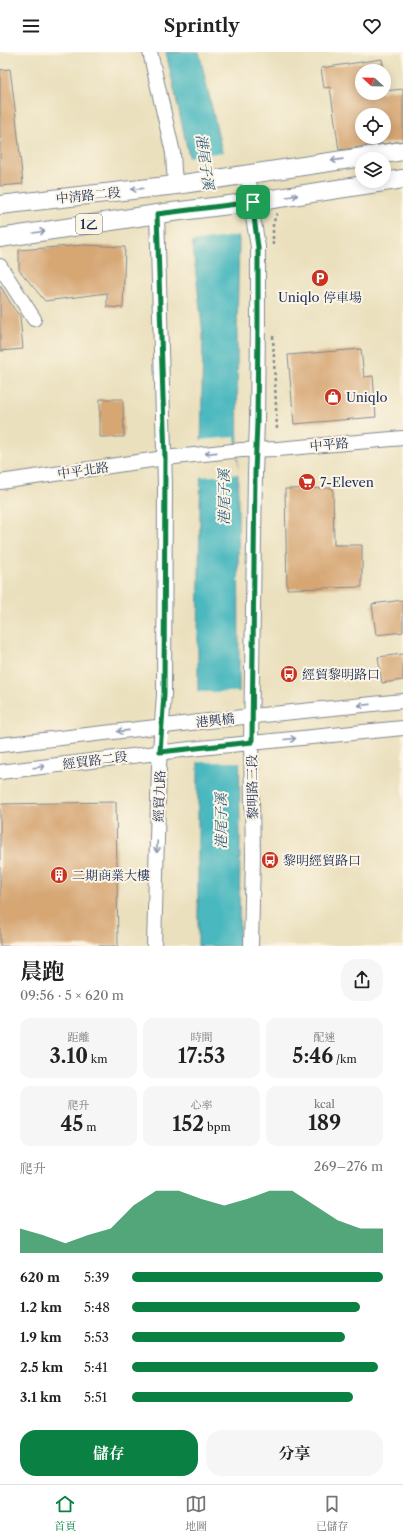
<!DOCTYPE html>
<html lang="zh-TW">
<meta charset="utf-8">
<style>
:root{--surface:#fff;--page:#f6f6f6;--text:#222;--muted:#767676;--line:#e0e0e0;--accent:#0b8043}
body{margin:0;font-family:"Libre Caslon Text","Noto Serif TC",serif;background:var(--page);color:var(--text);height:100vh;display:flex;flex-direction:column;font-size:15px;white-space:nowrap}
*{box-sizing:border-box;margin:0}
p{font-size:13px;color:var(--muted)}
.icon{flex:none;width:22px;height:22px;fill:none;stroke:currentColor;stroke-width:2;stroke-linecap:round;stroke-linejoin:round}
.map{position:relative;height:894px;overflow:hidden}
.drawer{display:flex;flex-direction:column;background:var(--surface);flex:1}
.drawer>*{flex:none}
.needle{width:26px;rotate:292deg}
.controls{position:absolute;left:355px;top:12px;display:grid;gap:8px}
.controls a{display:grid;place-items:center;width:36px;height:36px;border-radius:50%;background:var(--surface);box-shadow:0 2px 10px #0003;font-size:20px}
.pin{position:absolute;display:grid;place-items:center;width:34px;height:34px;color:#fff;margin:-17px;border-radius:8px;box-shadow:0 2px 6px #0006}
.round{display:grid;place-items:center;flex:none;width:42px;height:42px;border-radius:16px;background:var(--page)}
.headline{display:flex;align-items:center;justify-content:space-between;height:68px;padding:0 20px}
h1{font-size:22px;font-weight:700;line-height:30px}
.metrics{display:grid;grid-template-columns:repeat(3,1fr);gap:6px;height:68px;padding:4px 20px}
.metrics div{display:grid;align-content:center;border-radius:10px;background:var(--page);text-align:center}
.metrics b{font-size:20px;font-weight:700}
.metrics small{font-size:11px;font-weight:400}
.metrics p{font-size:11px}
.chart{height:112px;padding:8px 20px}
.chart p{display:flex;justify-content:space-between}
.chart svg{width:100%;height:72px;margin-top:4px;fill:var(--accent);opacity:.7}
.cta{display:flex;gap:8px;margin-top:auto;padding:8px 20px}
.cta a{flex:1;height:46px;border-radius:16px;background:var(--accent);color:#fff;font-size:16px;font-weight:700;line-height:46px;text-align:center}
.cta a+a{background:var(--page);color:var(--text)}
ul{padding:0 20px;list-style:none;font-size:13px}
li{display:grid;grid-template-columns:64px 48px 1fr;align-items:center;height:30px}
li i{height:10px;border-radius:5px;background:var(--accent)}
header{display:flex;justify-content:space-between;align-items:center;height:52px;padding:0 20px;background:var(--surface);font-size:18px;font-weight:700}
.tabs{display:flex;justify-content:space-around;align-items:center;height:56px;border-top:1px solid var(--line);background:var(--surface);font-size:11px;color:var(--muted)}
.tabs a{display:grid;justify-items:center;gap:2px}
.tabs .current{color:var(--accent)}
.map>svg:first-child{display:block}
.water{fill:#48b8bf;stroke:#32748e}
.pier{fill:#eae0bd}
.building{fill:#d6a673;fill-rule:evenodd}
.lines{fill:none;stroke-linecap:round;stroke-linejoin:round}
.minor-casing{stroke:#82888e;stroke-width:16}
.major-casing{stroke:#82888e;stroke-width:20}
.path{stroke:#82888e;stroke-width:2.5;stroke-dasharray:3 3;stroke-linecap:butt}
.minor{stroke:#fff;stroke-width:14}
.major{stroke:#fff;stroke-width:18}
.oneway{stroke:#8d97ae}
.route-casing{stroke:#fff;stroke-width:8}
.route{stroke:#0b8043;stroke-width:5}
.labels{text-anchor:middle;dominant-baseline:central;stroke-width:4;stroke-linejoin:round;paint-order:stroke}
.shield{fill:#fcf5e5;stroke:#5e6a86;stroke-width:1}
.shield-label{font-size:12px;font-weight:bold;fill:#1b2f5e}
.street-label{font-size:13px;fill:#1b2f5e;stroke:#fcf5e5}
.poi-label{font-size:13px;fill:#1b2f5e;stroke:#fcf5e5;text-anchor:start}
.water-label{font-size:14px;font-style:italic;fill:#28587b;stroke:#fcf5e5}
</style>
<header><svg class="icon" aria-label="menu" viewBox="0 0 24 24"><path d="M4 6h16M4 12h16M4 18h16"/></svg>Sprintly<svg class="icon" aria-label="heart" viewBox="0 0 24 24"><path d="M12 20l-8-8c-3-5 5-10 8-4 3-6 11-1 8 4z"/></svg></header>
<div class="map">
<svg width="403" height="894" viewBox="0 0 403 894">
<rect width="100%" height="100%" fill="#fcf5e5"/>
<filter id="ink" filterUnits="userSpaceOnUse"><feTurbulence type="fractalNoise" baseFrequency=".025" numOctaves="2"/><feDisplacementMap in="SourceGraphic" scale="8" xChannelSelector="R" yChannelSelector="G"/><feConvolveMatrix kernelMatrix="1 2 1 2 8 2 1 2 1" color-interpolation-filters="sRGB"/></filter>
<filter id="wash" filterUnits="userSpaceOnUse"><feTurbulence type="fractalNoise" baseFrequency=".012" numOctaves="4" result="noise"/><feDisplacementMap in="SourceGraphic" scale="16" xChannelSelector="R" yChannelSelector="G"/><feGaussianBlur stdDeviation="0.9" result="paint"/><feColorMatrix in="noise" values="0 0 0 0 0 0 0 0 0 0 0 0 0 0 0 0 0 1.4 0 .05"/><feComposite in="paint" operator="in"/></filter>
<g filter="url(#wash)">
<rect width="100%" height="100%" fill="#eae0bd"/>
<polygon class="water" points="166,0 199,0 223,104 239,188 237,280 240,787 239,894 198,894 198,584 203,282 193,196 190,109"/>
<g class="pier">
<polygon points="224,100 240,183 191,190 187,105"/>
<polygon points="235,385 239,422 199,425 199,388"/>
<rect x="196" y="640" width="45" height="70"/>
</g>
<g id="blocks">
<g class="building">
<path d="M 382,7 L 384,19 L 362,19 L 362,41 L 384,41 L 384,39 L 403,37 L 403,89 L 339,98 L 330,35 L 324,36 L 321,16 ZM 362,63 L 384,63 L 384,85 L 362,85 Z"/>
<polygon points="10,17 15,56 23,132 0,134 0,18"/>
<polygon points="83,193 125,195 123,256 107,255 107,241 45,249 19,218 19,198"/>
<polygon points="0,233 14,257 20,264 23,297 0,299"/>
<polygon points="361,297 364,325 373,324 376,365 294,372 288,303"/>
<polygon points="100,347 123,347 124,385 100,385"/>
<polygon points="333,436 334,493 362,493 362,535 287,537 285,437"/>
<polygon points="403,548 403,580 376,583 372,552"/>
<polygon points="403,602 403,628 382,631 378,605"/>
<polygon points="116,750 118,894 0,894 0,752"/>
</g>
</g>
</g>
<g filter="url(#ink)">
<use href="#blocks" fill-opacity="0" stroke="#82888e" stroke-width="1"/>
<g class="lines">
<defs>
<g id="minor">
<polyline points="150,0 173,101 174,119 176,133"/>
<polyline points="247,121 253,150 253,165 258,195 258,271 257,371 255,421 251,690 253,804 251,894"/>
<polyline points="0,214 34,267"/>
<polyline points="0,430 165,406 242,398 278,397 403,386"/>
<polyline points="0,693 243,665 403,649"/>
<polyline points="0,720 190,697 403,676"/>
<polyline points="154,894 159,714 164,642 165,433 157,162"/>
</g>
<g id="major">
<polyline points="0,153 176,133 403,99"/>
<polyline points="0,186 157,162 253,150 403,127"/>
</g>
</defs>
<use href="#minor" class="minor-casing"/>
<use href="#major" class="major-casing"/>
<g class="path">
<polyline points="273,193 273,172 277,161"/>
<polyline points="273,284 277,378"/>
</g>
<use href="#minor" class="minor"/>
<use href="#major" class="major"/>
</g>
<defs><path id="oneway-shaft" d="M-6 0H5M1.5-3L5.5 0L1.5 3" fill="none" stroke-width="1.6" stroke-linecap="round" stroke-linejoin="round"/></defs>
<g class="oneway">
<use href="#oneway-shaft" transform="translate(337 108) rotate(172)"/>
<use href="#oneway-shaft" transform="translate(137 137) rotate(174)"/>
<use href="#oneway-shaft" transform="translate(292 144) rotate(-9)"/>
<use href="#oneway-shaft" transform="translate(39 180) rotate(-9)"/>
<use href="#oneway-shaft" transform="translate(211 401) rotate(174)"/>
<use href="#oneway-shaft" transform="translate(364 653) rotate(174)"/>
<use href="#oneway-shaft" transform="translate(123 679) rotate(174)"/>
<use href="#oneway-shaft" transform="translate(290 687) rotate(-5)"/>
<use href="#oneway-shaft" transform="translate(39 715) rotate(-7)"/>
<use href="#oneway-shaft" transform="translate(157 795) rotate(92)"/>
</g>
</g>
<g class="lines" filter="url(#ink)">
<defs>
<polygon id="route" points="253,150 254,165 258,195 258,271 257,371 255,421 252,690 160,700 164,642 165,406 157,162"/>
</defs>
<use href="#route" class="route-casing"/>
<use href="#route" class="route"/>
</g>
<defs>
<symbol id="parking-disc" viewBox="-11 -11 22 22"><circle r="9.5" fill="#c8321e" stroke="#fcf5e5"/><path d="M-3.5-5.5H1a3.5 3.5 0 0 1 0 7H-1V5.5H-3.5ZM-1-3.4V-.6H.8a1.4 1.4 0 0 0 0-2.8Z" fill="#fff"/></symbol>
<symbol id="shop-disc" viewBox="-11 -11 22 22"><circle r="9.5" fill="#c8321e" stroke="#fcf5e5"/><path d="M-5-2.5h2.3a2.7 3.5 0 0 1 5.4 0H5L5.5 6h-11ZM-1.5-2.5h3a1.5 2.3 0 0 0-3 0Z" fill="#fff"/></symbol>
<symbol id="supermarket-disc" viewBox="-11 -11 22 22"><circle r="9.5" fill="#c8321e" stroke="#fcf5e5"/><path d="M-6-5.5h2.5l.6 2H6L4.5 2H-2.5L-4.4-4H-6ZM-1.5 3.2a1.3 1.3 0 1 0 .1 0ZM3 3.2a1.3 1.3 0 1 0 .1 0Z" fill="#fff"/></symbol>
<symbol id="bus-disc" viewBox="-11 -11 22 22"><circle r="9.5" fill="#c8321e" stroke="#fcf5e5"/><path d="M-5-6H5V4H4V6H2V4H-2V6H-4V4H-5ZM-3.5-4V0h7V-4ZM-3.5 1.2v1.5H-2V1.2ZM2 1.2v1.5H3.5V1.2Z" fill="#fff"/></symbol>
<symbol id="building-disc" viewBox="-11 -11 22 22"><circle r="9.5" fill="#c8321e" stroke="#fcf5e5"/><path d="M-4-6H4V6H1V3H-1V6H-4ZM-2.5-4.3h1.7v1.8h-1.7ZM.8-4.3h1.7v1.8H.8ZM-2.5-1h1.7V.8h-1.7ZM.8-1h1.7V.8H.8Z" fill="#fff"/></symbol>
</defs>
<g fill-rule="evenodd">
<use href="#parking-disc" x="310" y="216" width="20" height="20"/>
<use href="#shop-disc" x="323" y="335" width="20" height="20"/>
<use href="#supermarket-disc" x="297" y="420" width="20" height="20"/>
<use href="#bus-disc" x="279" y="612" width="20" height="20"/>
<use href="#bus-disc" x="260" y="798" width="20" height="20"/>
<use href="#building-disc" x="49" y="813" width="20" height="20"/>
</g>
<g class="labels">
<rect class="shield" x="76" y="162" width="26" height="20" rx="3"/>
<g class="shield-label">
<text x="89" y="172">1乙</text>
</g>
<g class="street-label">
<text transform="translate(88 143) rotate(-6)">中清路二段</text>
<text transform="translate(329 392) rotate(-5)">中平路</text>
<text transform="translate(83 418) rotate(-8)">中平北路</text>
<text transform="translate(215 668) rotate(-6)">港興橋</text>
<text transform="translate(95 708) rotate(-7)">經貿路二段</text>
<text transform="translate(252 735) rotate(-91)">黎明路三段</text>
<text transform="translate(159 744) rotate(-88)">經貿九路</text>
</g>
<g class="poi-label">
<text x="320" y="245" text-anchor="middle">Uniqlo 停車場</text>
<text x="346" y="345">Uniqlo</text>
<text x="320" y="430">7-Eleven</text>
<text x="302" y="622">經貿黎明路口</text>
<text x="283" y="808">黎明經貿路口</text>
<text x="72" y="823">二期商業大樓</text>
</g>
<g class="water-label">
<text transform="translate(205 110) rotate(82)">港尾子溪</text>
<text transform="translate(224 445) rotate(-90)">港尾子溪</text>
<text transform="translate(221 769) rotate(-90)">港尾子溪</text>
</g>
</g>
</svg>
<div class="controls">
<a><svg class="needle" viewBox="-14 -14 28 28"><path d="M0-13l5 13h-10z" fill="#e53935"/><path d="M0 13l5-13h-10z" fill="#767676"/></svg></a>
<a><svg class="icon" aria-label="locate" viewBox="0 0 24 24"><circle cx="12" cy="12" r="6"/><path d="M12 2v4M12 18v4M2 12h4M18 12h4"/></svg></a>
<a><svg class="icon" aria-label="layers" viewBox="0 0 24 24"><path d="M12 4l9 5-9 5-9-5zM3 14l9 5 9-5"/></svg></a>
</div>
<div class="pin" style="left:253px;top:150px;background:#1e9e55"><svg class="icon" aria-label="arrive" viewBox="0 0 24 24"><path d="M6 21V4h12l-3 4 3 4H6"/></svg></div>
</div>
<section class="drawer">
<div class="headline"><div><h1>晨跑</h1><p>09:56 · 5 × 620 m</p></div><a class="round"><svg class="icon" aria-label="share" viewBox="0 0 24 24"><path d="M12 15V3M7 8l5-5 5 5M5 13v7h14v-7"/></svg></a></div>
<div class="metrics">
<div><p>距離</p><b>3.10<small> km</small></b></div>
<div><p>時間</p><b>17:53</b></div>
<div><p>配速</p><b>5:46<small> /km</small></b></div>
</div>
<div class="metrics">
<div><p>爬升</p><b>45<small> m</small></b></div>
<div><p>心率</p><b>152<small> bpm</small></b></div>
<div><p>kcal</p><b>189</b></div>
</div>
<div class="chart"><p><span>爬升</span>269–276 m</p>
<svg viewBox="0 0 160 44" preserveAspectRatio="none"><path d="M0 44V29L10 33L20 38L30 33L40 29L50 15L60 6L70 6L80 11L90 15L100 11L110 6L120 6L130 15L140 24L150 29L160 29V44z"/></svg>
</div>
<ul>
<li><b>620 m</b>5:39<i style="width:100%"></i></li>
<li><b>1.2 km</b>5:48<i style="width:91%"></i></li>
<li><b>1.9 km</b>5:53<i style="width:85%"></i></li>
<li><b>2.5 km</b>5:41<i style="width:98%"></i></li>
<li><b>3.1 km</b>5:51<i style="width:88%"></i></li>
</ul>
<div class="cta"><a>儲存</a><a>分享</a></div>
</section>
<nav class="tabs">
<a class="current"><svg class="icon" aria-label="home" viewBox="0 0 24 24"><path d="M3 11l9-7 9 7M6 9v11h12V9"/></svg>首頁</a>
<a><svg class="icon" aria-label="map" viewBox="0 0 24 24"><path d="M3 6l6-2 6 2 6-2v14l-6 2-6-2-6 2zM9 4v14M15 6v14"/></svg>地圖</a>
<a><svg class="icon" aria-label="saved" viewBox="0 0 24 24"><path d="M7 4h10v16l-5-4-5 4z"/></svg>已儲存</a>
</nav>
